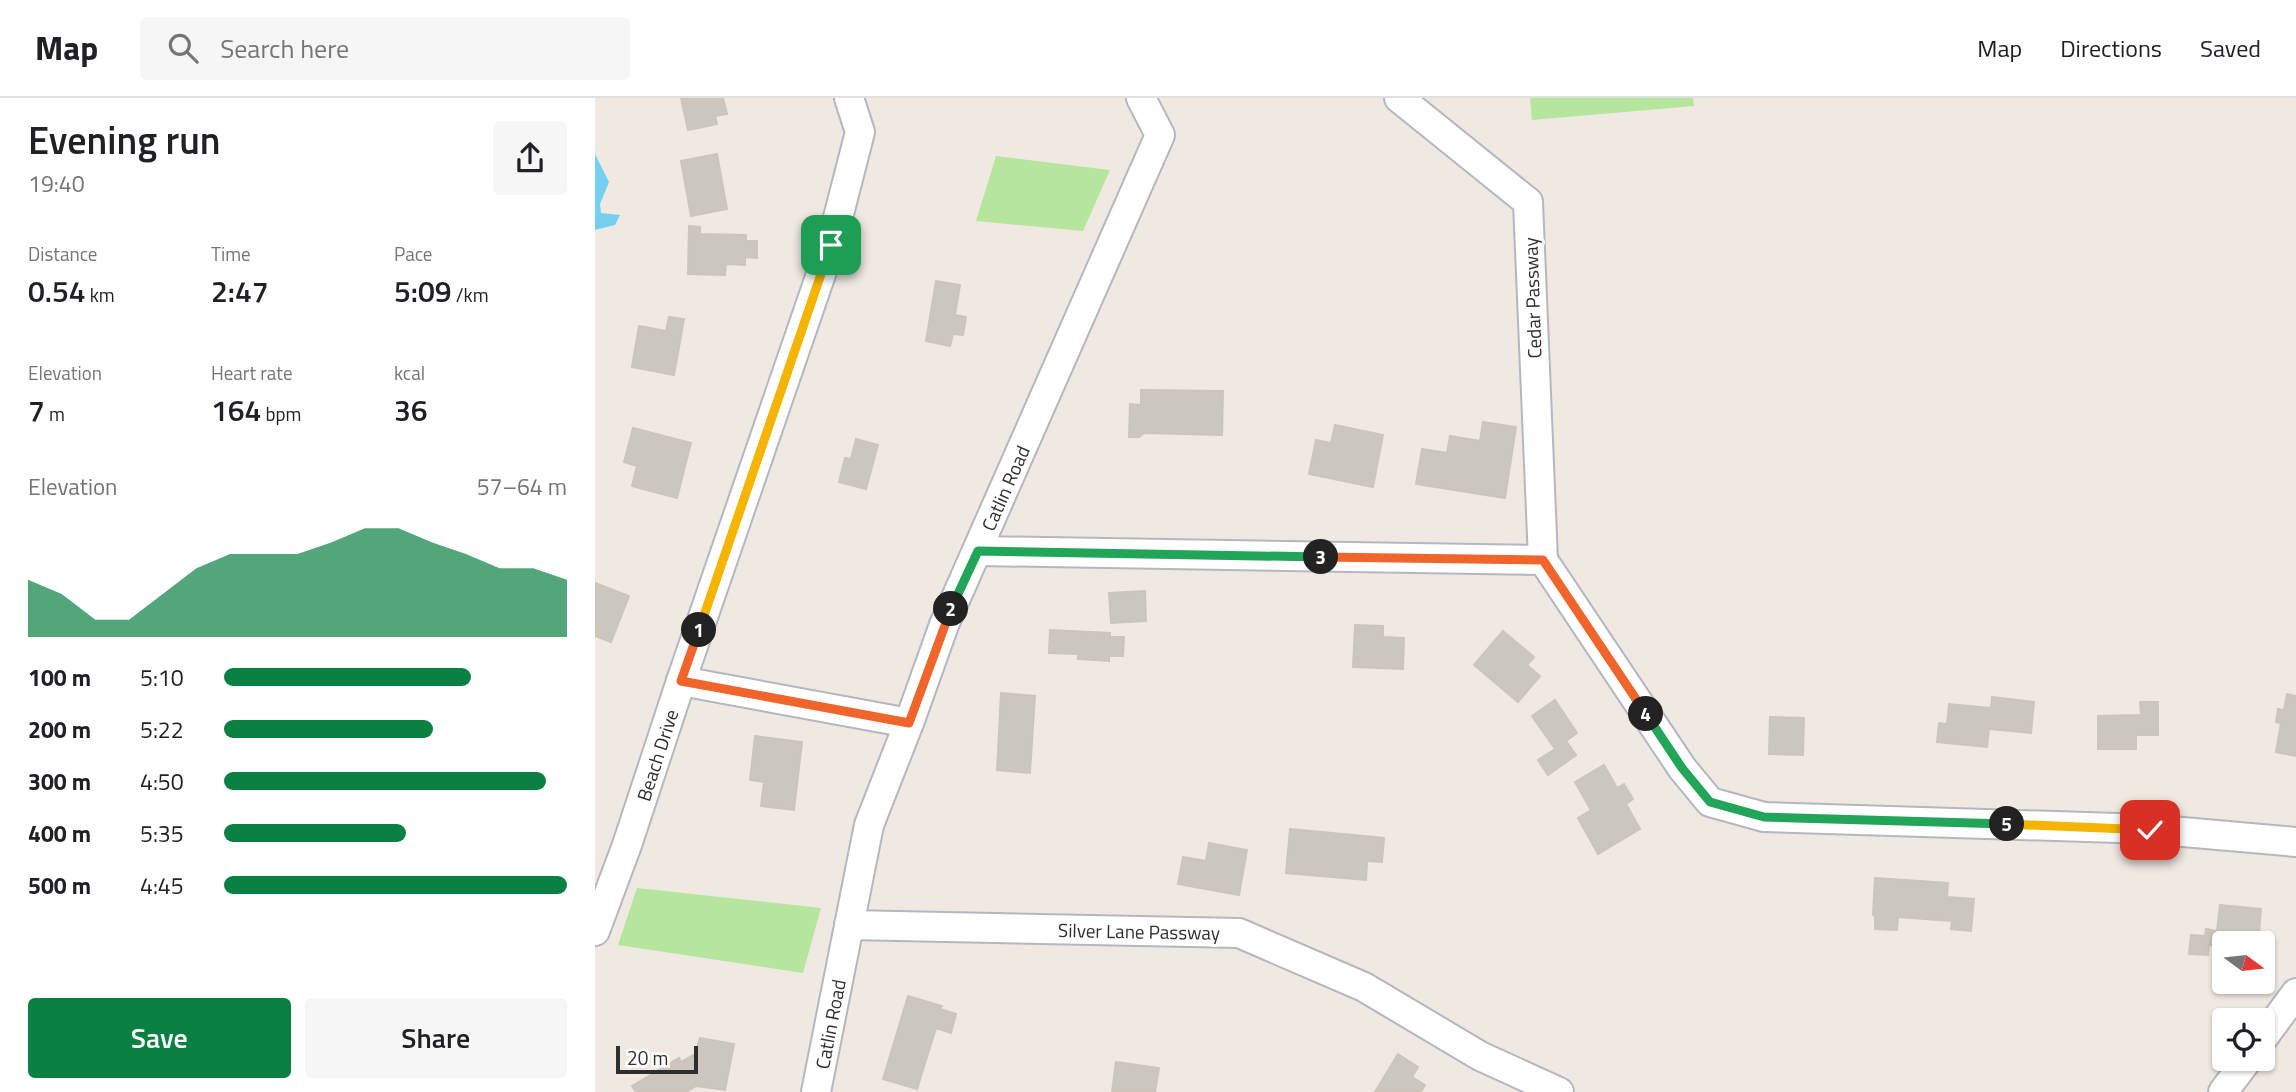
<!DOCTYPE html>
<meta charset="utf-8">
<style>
:root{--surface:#fff;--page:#f6f6f6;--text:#202124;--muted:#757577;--line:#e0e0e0;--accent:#0b8043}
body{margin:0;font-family:"Titillium Web",sans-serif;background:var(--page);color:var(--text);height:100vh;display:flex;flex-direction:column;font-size:26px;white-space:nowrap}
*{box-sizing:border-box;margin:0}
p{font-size:23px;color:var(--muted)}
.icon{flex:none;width:38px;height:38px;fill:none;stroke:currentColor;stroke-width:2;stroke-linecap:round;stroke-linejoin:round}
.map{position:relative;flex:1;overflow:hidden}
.side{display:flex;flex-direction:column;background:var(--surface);width:595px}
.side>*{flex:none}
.needle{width:46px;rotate:105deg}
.fabs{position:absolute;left:1617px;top:833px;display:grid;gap:14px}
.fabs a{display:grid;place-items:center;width:63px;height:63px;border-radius:7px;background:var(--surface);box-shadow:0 2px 5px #0004;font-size:35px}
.scale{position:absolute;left:21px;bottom:18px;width:82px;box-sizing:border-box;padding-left:7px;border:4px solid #2e2e2e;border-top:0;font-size:19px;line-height:24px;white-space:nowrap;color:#2e2e2e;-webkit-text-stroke:5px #fff;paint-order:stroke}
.pin{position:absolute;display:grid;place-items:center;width:60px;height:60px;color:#fff;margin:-30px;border-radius:14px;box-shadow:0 4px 10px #0006}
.km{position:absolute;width:35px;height:35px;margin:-18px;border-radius:50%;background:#222;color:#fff;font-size:19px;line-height:35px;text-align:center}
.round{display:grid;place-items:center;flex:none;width:74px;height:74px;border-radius:7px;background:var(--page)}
.summary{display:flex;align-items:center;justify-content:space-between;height:119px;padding:0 28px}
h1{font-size:38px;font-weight:600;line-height:52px}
.figures{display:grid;grid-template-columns:repeat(3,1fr);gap:10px;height:119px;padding:7px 28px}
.figures div{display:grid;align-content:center}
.figures b{font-size:30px;font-weight:600}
.figures small{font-size:19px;font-weight:400}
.figures p{font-size:19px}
.chart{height:196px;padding:14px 28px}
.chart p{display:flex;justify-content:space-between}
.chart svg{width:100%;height:126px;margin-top:7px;fill:var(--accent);opacity:.7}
.button{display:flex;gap:14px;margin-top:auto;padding:14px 28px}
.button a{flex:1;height:80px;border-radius:7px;background:var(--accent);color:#fff;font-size:28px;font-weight:600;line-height:80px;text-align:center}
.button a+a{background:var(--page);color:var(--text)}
ul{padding:0 28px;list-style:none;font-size:23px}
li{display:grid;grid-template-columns:112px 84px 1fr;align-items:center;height:52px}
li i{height:18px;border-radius:9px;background:var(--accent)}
header{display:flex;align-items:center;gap:42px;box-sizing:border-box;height:98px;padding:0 35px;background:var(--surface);border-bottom:2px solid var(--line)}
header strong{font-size:33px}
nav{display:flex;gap:38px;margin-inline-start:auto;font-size:24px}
.search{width:490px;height:63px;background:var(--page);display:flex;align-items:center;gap:18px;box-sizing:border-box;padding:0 24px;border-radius:7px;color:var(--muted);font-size:26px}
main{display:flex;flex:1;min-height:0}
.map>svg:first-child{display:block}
.green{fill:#b6e59e}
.water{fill:#75cff0}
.building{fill:#cbc7bf;stroke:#cbc5ba;stroke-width:2}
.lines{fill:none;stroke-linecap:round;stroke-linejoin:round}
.street-casing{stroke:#b4b7c1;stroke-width:32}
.street{stroke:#fff;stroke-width:28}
.split-1-casing{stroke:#fff;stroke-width:14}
.split-2-casing{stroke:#fff;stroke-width:14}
.split-3-casing{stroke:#fff;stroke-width:14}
.split-4-casing{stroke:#fff;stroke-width:14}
.split-5-casing{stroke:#fff;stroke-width:14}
.split-6-casing{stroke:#fff;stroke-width:14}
.split-1{stroke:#f5b400;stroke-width:9}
.split-2{stroke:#f0652b;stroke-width:9}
.split-3{stroke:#22a559;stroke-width:9}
.split-4{stroke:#f0652b;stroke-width:9}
.split-5{stroke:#22a559;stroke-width:9}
.split-6{stroke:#f5b400;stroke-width:9}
.labels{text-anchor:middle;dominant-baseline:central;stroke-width:6;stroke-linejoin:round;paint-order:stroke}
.street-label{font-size:19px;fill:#2e2e2e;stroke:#fff}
</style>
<header>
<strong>Map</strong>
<div class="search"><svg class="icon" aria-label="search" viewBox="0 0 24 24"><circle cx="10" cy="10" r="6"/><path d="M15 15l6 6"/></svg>Search here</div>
<nav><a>Map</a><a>Directions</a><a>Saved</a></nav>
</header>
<main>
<section class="side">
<div class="summary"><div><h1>Evening run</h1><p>19:40</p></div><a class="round"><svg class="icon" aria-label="share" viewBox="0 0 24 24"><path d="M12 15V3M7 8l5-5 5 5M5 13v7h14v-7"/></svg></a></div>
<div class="figures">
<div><p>Distance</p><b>0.54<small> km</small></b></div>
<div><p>Time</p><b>2:47</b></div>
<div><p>Pace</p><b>5:09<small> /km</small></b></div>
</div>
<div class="figures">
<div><p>Elevation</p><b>7<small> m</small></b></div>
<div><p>Heart rate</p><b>164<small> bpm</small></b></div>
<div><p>kcal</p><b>36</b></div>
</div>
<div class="chart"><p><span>Elevation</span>57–64 m</p>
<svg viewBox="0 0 160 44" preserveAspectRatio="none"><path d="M0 44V24L10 29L20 38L30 38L40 29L50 20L60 15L70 15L80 15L90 11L100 6L110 6L120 11L130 15L140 20L150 20L160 24V44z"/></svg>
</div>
<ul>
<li><b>100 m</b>5:10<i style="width:72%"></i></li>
<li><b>200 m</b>5:22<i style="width:61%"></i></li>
<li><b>300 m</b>4:50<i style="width:94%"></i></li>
<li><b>400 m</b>5:35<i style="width:53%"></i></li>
<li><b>500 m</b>4:45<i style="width:100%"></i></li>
</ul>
<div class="button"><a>Save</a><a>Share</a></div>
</section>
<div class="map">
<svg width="1701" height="994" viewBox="0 0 1701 994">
<rect width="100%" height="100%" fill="#efe9e1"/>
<g class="green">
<polygon points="935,0 1098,0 1099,8 937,22"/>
<polygon points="401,58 515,72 488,133 381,123"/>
<polygon points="42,790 226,810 208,875 23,847"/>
</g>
<polygon class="water" points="0,56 14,84 5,106 6,115 25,117 20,127 0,132"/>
<g class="building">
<polygon points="86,0 128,0 132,16 120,18 122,26 93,32"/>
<polygon points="122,56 132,111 96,118 86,63"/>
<polygon points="94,128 105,129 105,136 151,137 151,143 162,143 162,160 150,159 150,167 131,166 130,177 93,176"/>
<polygon points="341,183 365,187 360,217 371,219 368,237 358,236 355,248 331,243"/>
<polygon points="74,219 89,221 79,277 37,269 44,228 71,233"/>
<polygon points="546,292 628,293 627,337 549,335 544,339 534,339 535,306 546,307"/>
<polygon points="888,324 921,329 910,400 821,386 827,351 852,355 855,338 885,343"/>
<polygon points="740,327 788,337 778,389 714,376 721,342 736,345"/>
<polygon points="38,330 96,345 82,400 37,388 42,368 29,364"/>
<polygon points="261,341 283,347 271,391 244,384 250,360 256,361"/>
<polygon points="0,485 34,498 16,544 0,538"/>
<polygon points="550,493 551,523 516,525 514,495"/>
<polygon points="760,527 788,528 788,539 809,540 808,571 758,569"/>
<polygon points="455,532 515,535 515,539 529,539 528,558 514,558 514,563 483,561 483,556 454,555"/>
<polygon points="908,533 939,559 932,567 945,578 923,604 879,567"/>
<polygon points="406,595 440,598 435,675 402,672"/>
<polygon points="1692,596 1701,598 1701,658 1681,654 1686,625 1681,624 1683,611 1689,612"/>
<polygon points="1397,599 1439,604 1436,635 1394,631 1392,649 1342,644 1344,625 1352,626 1354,606 1396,610"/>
<polygon points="960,602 982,635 971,643 981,657 953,677 943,662 960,651 937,618"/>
<polygon points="1545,604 1563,604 1563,637 1541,637 1541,651 1503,651 1503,618 1546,617"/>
<polygon points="1175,619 1209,620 1208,657 1174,656"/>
<polygon points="160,638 207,644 199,712 166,708 169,684 155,682"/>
<polygon points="1009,667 1022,690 1029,686 1038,701 1031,706 1045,731 1003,756 983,720 996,712 980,684"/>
<polygon points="695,731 789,740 787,764 772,763 771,782 691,775"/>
<polygon points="614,745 652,752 644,797 583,786 588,759 611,763"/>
<polygon points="1280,780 1353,785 1352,799 1379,801 1376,833 1356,831 1357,823 1303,819 1302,832 1280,831 1280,817 1278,817"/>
<polygon points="1625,807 1666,811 1663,845 1629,845 1629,848 1614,847 1613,857 1594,856 1596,837 1610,838 1611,831 1622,833"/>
<polygon points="313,898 347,908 345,911 361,916 356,935 341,930 322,991 288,981"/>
<polygon points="105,940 139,946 130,992 101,988 91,994 41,994 37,988 84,960 86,964 100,956"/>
<polygon points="803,956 823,969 817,979 830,987 826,994 780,994"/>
<polygon points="521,964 564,970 560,994 517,994"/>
</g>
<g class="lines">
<defs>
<g id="street">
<polyline points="804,0 933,104 948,462"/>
<polyline points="383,453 948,462 1087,670 1115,704 1169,719 1554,731 1701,744"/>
<polyline points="86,583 314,625"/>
<polyline points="254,827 644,835 769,889 885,958 964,994"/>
<polyline points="0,833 32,747 86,583 236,147 265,34 254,0"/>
<polyline points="1668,940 1701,895"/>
<polyline points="221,994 274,727 314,625 349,527 565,37 546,0"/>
<polyline points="1628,994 1653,961"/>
</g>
</defs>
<use href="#street" class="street-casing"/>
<use href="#street" class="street"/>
</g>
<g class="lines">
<defs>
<polyline id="split-1" points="104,532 236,147"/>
<polyline id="split-2" points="104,532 86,583 314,625 356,511"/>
<polyline id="split-3" points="356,511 383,453 726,459"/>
<polyline id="split-4" points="726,459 948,462 1051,616"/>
<polyline id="split-5" points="1051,616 1087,670 1115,704 1169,719 1412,726"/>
<polyline id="split-6" points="1412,726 1555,732"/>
</defs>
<use href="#split-1" class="split-1-casing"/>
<use href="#split-2" class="split-2-casing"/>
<use href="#split-3" class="split-3-casing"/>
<use href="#split-4" class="split-4-casing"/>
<use href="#split-5" class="split-5-casing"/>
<use href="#split-6" class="split-6-casing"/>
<use href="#split-1" class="split-1"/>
<use href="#split-2" class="split-2"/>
<use href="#split-3" class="split-3"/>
<use href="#split-4" class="split-4"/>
<use href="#split-5" class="split-5"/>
<use href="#split-6" class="split-6"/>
</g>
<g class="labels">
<g class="street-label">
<text transform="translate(937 200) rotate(-92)">Cedar Passway</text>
<text transform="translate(410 390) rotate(-66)">Catlin Road</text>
<text transform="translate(62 657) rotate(-72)">Beach Drive</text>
<text transform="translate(544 833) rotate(1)">Silver Lane Passway</text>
<text transform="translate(235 926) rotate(-79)">Catlin Road</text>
</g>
</g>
</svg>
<div class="fabs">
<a><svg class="needle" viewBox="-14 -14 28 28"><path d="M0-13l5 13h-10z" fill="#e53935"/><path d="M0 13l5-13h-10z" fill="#757577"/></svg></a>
<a><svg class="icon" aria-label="locate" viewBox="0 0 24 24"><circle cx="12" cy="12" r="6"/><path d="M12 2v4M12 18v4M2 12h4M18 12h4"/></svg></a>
</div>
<div class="scale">20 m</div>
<div class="pin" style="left:236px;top:147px;background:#1e9e55"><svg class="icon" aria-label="arrive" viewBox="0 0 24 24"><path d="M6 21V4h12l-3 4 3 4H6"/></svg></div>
<div class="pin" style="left:1555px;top:732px;background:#d93025"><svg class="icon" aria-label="check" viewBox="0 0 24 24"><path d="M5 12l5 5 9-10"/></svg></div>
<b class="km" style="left:104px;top:532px">1</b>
<b class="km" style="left:356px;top:511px">2</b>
<b class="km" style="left:726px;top:459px">3</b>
<b class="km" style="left:1051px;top:616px">4</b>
<b class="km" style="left:1412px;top:726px">5</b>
</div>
</main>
